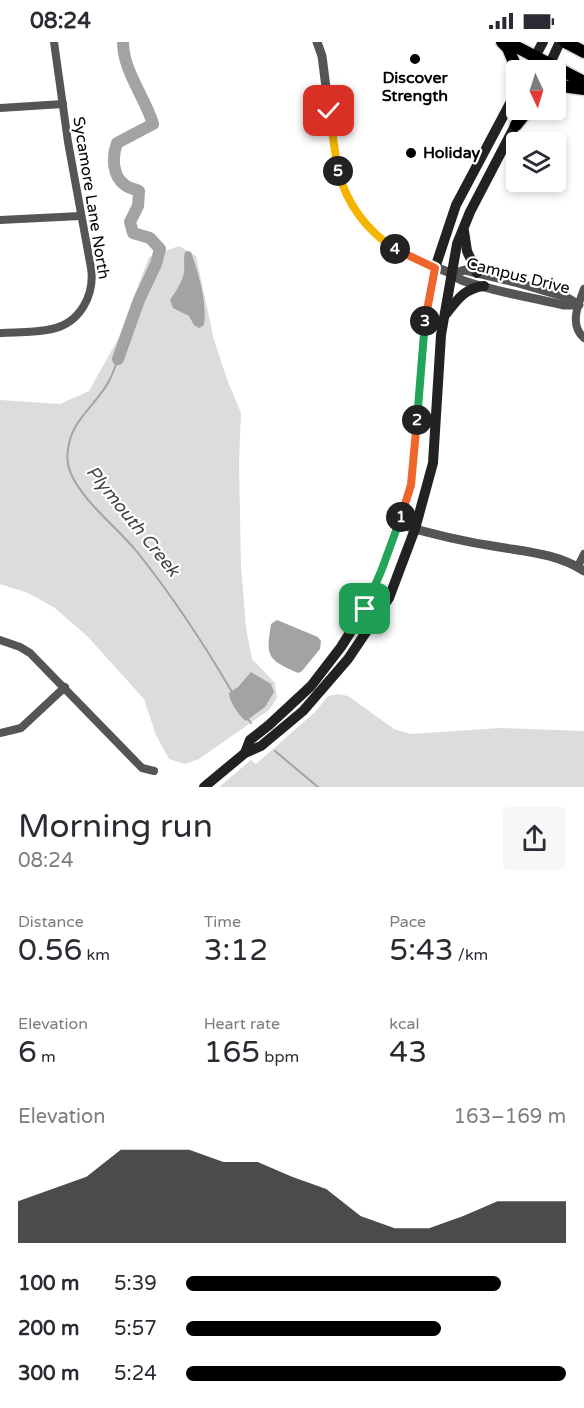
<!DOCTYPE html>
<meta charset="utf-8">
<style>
:root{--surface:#fff;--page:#f7f7f7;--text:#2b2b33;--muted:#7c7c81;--accent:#000}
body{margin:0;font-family:"Varela Round",sans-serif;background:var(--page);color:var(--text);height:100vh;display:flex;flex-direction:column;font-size:22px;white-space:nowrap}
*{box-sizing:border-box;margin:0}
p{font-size:20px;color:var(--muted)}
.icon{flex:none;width:33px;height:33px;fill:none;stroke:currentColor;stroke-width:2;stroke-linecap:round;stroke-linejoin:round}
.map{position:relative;height:745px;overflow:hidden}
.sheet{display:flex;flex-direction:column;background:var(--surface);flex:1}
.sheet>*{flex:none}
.needle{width:39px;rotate:176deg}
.controls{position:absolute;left:506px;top:18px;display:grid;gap:12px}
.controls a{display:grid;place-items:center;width:60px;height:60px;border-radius:6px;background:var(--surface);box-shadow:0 3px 9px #0003;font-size:30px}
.pin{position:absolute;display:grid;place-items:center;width:51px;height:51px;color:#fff;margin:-26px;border-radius:12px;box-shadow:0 3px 9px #0006}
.km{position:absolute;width:30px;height:30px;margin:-15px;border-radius:50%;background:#222;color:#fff;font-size:16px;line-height:30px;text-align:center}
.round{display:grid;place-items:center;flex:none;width:63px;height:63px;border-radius:6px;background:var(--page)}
.head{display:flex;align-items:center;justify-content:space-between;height:102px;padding:0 18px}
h1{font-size:33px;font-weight:600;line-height:45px}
.stats{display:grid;grid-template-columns:repeat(3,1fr);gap:9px;height:102px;padding:6px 18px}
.stats div{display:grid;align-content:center}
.stats b{font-size:30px;font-weight:600}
.stats small{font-size:16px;font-weight:400}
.stats p{font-size:16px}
.chart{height:168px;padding:12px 18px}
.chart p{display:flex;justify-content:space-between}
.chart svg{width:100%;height:108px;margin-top:6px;fill:var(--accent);opacity:.7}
ul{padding:0 18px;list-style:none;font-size:20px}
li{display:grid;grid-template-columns:96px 72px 1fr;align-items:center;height:45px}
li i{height:15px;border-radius:8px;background:var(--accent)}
.status{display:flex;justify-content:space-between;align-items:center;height:42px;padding:0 30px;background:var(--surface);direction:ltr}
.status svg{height:16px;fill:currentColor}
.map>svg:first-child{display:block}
.green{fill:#dcdcdc}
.water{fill:#a3a3a3}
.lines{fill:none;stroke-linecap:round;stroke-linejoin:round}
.stream{stroke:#a3a3a3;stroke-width:2}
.river{stroke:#a3a3a3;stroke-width:12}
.trunk-casing{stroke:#dbdbdb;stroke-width:15}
.minor{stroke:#555;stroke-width:8}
.tertiary{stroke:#555;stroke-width:9}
.secondary{stroke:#222;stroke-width:10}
.trunk{stroke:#000;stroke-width:12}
.split-1-casing{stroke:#fff;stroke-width:12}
.split-2-casing{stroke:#fff;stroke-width:12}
.split-3-casing{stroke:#fff;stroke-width:12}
.split-4-casing{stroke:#fff;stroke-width:12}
.split-5-casing{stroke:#fff;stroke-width:12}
.split-6-casing{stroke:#fff;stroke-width:12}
.split-1{stroke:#22a559;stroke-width:8}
.split-2{stroke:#f0652b;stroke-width:8}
.split-3{stroke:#22a559;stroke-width:8}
.split-4{stroke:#f0652b;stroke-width:8}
.split-5{stroke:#f5b400;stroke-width:8}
.split-6{stroke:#f5b400;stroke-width:8}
.poi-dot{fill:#000;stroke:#fff;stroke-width:2}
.labels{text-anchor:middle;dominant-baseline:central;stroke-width:4.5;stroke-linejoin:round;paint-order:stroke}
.poi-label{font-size:16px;font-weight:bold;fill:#000;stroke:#fff}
.street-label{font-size:16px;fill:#000;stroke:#fff}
.water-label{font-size:18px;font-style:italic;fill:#444;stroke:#fff}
</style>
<div class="status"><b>08:24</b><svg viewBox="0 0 49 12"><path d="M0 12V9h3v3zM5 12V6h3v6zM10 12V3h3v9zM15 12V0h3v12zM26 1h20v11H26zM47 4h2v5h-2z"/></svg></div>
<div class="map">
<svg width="584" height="745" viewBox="0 0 584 745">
<rect width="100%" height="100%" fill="#fff"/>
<g class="green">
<polygon points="179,204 196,214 214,298 228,340 241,371 239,420 241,524 246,586 252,617 275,641 277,656 269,668 199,717 185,722 169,717 156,693 144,657 87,594 55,566 28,551 0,542 0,358 60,362 89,349 118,297 149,215"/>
<polygon points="338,652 348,654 394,687 410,692 500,686 584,689 584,745 219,745 251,718 256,722 315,670 328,654"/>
</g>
<g class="water">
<path d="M 188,209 L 191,210 C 199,233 207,259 204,283 L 199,286 L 194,283 L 189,274 L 173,266 L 170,258 C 176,249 182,241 184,230 C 185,223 183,217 185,210 Z"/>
<path d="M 277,578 L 318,595 L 321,599 L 320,607 L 302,629 L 298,631 C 266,617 266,614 271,582 Z"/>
<path d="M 251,630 L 271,642 L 274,650 L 265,665 L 246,679 C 239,674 229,659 229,651 L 238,645 Z"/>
</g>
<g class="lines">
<g class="stream">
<path d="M 118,317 C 115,324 113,332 109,339 C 96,364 71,377 68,408 C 66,419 69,429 74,438 C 90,466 118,486 138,511 C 173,555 204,602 232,650"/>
<polyline points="247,676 251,681"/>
<polyline points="275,709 318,745"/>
</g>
<path class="river" d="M 118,317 L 139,258 L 156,222 L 160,207 L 150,196 L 133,191 L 130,180 L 138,164 L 139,149 C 135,147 128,146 125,143 C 112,134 112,114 117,101 L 153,82 C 145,55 123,29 123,0"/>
<defs>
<g id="trunk">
<polyline points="502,0 508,6 517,28"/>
<polyline points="507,0 584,40"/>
<polyline points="565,0 584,10"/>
<polyline points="555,45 562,44 584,47"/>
<polyline points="516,83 528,68"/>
</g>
</defs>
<use href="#trunk" class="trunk-casing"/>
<g class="minor">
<polyline points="0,66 63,62"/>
<polyline points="0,178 80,174"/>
<path d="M 584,247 C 578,263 569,283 584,296"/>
<path d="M 0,291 C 17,290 35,291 52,287 C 80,281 95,253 91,226 L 68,100 L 54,0"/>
<polyline points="578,524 584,512"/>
<polyline points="0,598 20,605 30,611 142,726 154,729"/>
<polyline points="0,691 21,686 65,645"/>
</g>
<g class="tertiary">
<path d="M 317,0 L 322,14 L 336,124 C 355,189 388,207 448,230 C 453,233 458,237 464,239 C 496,250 530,255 563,263 L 578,263"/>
<polyline points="451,232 465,228 515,240 566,255 579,263"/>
<path d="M 398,482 C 431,492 465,500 499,505 C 529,510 558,512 584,529"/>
</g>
<g class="secondary">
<polyline points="528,28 543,0"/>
<polyline points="547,28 560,0"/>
<polyline points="464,189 467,209 477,231"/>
<path d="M 446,272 C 457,258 465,246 484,244"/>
<polyline points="245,711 250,698 269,683 311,644 341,605 365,567 382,527 411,443 424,288 435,226 456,163 516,50"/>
<polyline points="204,745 245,711 261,704 303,669 348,617 389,556 415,487 433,421 441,293 457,202 470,170 519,76"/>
</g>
<use href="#trunk" class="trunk"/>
</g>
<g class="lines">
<defs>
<polyline id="split-1" points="365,567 382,527 401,475"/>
<polyline id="split-2" points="401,475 411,443 417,378"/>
<polyline id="split-3" points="417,378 425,279"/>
<polyline id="split-4" points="395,207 435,226 425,279"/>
<path id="split-5" d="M 338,129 C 347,162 366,188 395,207"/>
<polyline id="split-6" points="329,69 338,129"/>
</defs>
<use href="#split-1" class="split-1-casing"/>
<use href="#split-2" class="split-2-casing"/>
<use href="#split-3" class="split-3-casing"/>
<use href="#split-4" class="split-4-casing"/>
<use href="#split-5" class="split-5-casing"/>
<use href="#split-6" class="split-6-casing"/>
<use href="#split-1" class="split-1"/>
<use href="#split-2" class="split-2"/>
<use href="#split-3" class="split-3"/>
<use href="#split-4" class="split-4"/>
<use href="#split-5" class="split-5"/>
<use href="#split-6" class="split-6"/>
</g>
<g class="poi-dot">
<circle cx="415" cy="17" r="6"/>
<circle cx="411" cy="111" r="6"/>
</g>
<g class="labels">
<g class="poi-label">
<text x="415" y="36">Discover<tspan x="415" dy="18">Strength</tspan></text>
<text x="423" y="111" text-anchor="start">Holiday</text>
</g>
<g class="street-label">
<text transform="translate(91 156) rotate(81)">Sycamore Lane North</text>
<text transform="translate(518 234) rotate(14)">Campus Drive</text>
</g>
<g class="water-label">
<text transform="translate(133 479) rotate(51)">Plymouth Creek</text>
</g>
</g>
</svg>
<div class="controls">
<a><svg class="needle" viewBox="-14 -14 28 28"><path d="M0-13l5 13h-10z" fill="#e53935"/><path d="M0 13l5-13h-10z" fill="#7c7c81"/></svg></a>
<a><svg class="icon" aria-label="layers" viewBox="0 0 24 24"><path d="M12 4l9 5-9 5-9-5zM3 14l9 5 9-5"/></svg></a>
</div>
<div class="pin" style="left:365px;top:567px;background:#1e9e55"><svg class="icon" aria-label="arrive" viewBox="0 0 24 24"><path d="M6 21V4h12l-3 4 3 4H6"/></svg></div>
<div class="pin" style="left:329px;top:69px;background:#d93025"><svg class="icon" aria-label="check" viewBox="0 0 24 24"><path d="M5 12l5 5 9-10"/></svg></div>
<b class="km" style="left:401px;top:475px">1</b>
<b class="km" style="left:417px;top:378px">2</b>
<b class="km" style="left:425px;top:279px">3</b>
<b class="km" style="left:395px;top:207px">4</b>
<b class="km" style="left:338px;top:129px">5</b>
</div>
<section class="sheet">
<div class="head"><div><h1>Morning run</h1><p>08:24</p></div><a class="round"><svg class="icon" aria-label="share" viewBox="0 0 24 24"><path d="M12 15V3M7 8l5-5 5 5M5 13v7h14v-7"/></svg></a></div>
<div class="stats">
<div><p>Distance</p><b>0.56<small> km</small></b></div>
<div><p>Time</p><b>3:12</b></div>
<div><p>Pace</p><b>5:43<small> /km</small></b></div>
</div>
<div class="stats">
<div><p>Elevation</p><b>6<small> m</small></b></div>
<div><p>Heart rate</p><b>165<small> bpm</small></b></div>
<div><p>kcal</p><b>43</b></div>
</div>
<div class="chart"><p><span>Elevation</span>163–169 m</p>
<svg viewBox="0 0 160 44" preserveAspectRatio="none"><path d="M0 44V27L10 22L20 17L30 6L40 6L50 6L60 11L70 11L80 17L90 22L100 33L110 38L120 38L130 33L140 27L150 27L160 27V44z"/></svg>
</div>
<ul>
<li><b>100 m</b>5:39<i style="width:83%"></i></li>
<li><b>200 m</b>5:57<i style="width:67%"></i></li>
<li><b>300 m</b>5:24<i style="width:100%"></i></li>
</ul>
</section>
